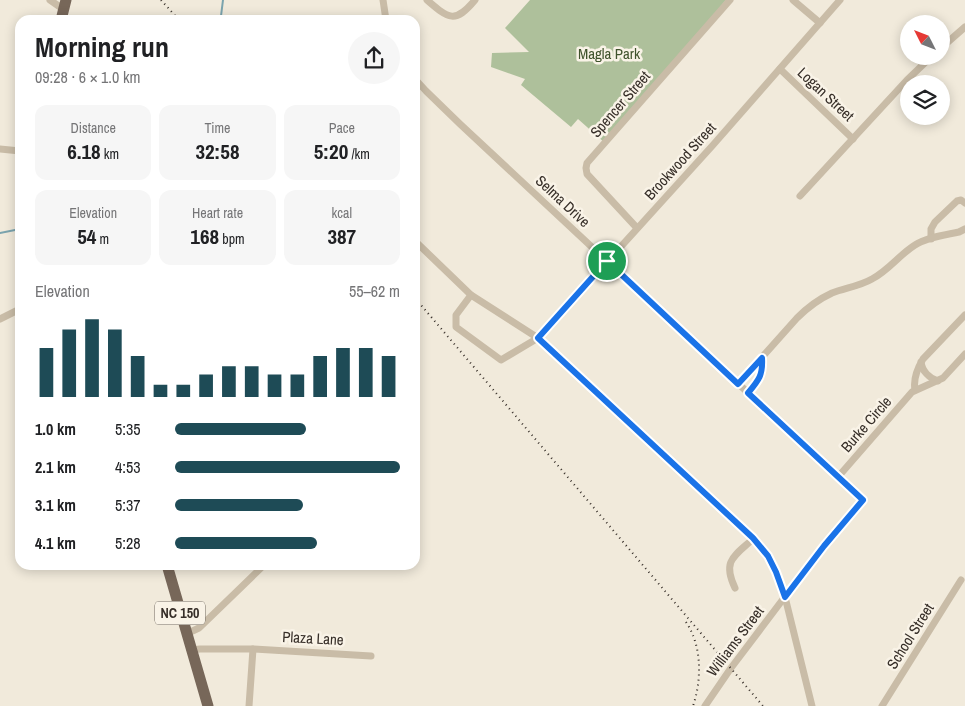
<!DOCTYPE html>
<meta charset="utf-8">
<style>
:root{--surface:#fff;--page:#f6f6f6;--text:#202124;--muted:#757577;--accent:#1e4b56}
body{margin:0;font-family:"Archivo Narrow",sans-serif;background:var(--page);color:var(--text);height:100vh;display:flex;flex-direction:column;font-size:19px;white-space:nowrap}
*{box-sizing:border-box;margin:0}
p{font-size:16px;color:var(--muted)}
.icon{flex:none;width:28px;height:28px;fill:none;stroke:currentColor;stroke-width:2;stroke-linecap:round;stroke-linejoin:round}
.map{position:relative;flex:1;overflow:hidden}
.drawer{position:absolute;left:15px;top:15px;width:405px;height:555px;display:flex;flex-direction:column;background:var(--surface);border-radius:15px;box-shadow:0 2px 12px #0003}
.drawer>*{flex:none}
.needle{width:32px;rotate:312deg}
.controls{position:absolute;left:900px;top:15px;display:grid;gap:10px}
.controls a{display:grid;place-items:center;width:50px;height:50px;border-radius:50%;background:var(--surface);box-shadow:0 2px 12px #0003;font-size:25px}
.pin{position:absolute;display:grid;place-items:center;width:42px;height:42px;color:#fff;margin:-21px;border:2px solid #fff;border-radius:50%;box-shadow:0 1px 5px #0007}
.round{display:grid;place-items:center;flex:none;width:52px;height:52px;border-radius:26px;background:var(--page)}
.head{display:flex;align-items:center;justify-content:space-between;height:85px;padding:0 20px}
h1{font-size:28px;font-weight:700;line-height:38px}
.metrics{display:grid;grid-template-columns:repeat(3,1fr);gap:8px;height:85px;padding:5px 20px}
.metrics div{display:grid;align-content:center;border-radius:12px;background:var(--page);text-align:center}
.metrics b{font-size:21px;font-weight:700}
.metrics small{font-size:14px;font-weight:400}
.metrics p{font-size:14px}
.chart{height:140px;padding:10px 20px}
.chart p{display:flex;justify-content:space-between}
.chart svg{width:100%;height:90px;margin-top:5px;stroke:var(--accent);stroke-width:6}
ul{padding:0 20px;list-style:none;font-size:16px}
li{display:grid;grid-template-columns:80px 60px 1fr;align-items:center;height:38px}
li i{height:12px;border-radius:6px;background:var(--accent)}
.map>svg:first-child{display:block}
.green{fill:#aec09b}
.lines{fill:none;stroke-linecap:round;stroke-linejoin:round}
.stream{stroke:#7ba4ae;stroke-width:2}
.street{stroke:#c9bca7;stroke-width:7}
.primary{stroke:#776759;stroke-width:11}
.rail{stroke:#362e28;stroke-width:2;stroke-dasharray:1 4;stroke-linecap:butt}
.route-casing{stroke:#fff;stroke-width:10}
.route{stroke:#1a73e8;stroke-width:6}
.labels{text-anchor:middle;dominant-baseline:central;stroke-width:5;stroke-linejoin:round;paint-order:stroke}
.shield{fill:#f9f3e7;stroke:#706961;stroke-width:1}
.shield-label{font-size:14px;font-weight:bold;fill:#362e28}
.park-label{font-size:15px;fill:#3f532c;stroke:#f9f3e7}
.street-label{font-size:15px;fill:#362e28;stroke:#f9f3e7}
</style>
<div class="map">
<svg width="965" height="706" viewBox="0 0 965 706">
<rect width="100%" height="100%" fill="#f1eadb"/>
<polygon class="green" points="530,0 726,0 605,143 578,119 571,127 521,85 525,79 491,67 492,53 529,52 505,28"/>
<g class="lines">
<g class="stream">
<polyline points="221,16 223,0"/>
<polyline points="0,233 20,229"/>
</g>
<g class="street">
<polyline points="50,0 63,9"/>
<polyline points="383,0 386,20"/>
<path d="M 427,0 C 449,19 455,24 475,0"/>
<polyline points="793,0 820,23"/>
<polyline points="941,48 965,27"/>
<polyline points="780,69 853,139"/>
<polyline points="415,79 426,91 460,124 863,500 796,582 731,668 705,706"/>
<polyline points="0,149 20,151"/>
<polyline points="800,196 907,80 932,56"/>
<polyline points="637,228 587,174 586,168 587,163 730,0"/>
<polyline points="931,239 931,229 935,222 957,201 961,200 965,203"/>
<polyline points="415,241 471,295 538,338 753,539 768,556 777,572 785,597 812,706"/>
<polyline points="471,295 456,315 456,327 501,360 538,338 713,145 840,0"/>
<polyline points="0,319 20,309"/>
<path d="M 921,362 C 922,371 929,378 938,381"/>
<path d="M 738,384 L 797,318 C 807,308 819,299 832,293 C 845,288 860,286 872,279 C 889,270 899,255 915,245 C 927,237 945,235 959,232 L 965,229"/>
<path d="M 915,390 C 913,379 917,369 923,359 L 965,315"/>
<path d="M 748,393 C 759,380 763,375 761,358"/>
<polyline points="838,477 912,392 943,378 965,354"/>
<path d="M 735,588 C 722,561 734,556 753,539"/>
<polyline points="186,634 199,628 264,565"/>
<polyline points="191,650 200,649 253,649 371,656"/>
<polyline points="249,706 253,649"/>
<polyline points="882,706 961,580"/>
</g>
<g class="primary">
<polyline points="61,20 66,0"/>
<polyline points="167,565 208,706"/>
</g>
<g class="rail">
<polyline points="161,0 179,20"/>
<polyline points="415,298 763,706"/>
<path d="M 686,622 C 702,646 702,679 693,706"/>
</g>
</g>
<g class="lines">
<defs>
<path id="route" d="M 607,261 L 738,384 L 762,358 C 763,375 759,380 748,393 L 863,500 L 824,546 L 785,597 L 776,572 L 768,556 L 753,538 L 538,338 Z"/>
</defs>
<use href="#route" class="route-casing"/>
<use href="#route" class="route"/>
</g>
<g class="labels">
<rect class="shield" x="155" y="601.5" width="50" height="23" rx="4"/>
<g class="shield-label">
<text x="180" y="613">NC 150</text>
</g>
<g class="park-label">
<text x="609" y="53">Magla Park</text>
</g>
<g class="street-label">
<text transform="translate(826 94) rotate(43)">Logan Street</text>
<text transform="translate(620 104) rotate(-49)">Spencer Street</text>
<text transform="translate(680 161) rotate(-48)">Brookwood Street</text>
<text transform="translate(563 201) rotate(43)">Selma Drive</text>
<text transform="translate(866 424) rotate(-49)">Burke Circle</text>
<text transform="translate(910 636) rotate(-58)">School Street</text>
<text transform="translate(313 638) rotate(3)">Plaza Lane</text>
<text transform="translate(735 641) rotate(-53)">Williams Street</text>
</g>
</g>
</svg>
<div class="controls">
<a><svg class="needle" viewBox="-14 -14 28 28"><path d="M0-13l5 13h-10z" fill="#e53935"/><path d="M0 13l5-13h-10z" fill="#757577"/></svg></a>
<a><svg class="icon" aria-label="layers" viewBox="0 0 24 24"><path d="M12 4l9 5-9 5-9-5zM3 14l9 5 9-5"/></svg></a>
</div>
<div class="pin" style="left:607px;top:261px;background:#1e9e55"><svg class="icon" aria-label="arrive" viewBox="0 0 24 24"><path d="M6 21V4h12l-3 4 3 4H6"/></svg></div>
<section class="drawer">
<div class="head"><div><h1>Morning run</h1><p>09:28 · 6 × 1.0 km</p></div><a class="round"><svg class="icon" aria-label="share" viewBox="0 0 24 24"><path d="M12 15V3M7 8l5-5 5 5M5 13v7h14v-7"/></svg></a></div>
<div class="metrics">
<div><p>Distance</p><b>6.18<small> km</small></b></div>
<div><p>Time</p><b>32:58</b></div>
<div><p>Pace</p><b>5:20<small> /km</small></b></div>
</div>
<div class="metrics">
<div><p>Elevation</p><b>54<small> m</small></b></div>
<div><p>Heart rate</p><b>168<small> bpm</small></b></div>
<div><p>kcal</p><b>387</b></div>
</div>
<div class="chart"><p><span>Elevation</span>55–62 m</p>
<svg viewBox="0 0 160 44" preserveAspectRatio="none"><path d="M5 44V20M15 44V11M25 44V6M35 44V11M45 44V24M55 44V38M65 44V38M75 44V33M85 44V29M95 44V29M105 44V33M115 44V33M125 44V24M135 44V20M145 44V20M155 44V24"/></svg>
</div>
<ul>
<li><b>1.0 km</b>5:35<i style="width:58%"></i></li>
<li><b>2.1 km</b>4:53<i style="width:100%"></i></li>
<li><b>3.1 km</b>5:37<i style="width:57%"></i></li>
<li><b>4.1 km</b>5:28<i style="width:63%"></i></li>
</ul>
</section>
</div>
